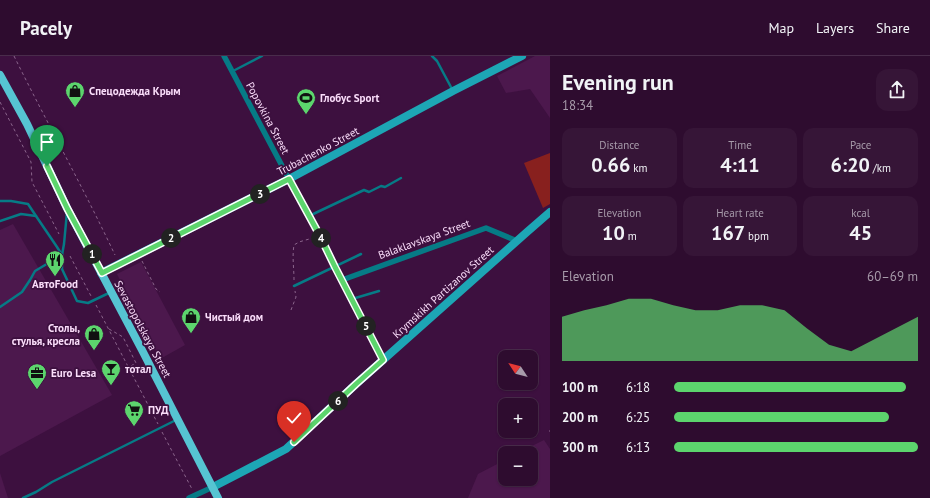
<!DOCTYPE html>
<meta charset="utf-8">
<style>
:root{--surface:#2e0c2f;--page:#361537;--text:#f1f3f6;--muted:#a79baa;--line:#492c4b;--accent:#5cd56d}
body{margin:0;font-family:"PT Sans",sans-serif;background:var(--page);color:var(--text);height:100vh;display:flex;flex-direction:column;font-size:15px;white-space:nowrap}
*{box-sizing:border-box;margin:0}
p{font-size:13px;color:var(--muted)}
.icon{flex:none;width:22px;height:22px;fill:none;stroke:currentColor;stroke-width:2;stroke-linecap:round;stroke-linejoin:round}
.map{position:relative;flex:1;overflow:hidden}
.panel{display:flex;flex-direction:column;background:var(--surface);width:380px}
.panel>*{flex:none}
.needle{width:26px;rotate:306deg}
.fabs{position:absolute;left:498px;top:294px;display:grid;gap:8px}
.fabs a{display:grid;place-items:center;width:40px;height:40px;border-radius:8px;background:var(--surface);box-shadow:0 1px 3px #0004,0 0 0 1px var(--line);font-size:20px}
.pin{position:absolute;display:grid;place-items:center;width:34px;height:34px;color:#fff;margin:-41px -17px;border-radius:50% 50% 50% 0;rotate:-45deg;box-shadow:0 0 4px #0007}
.pin .icon{rotate:45deg}
.km{position:absolute;width:20px;height:20px;margin:-10px;border-radius:50%;background:#222;color:#fff;font-size:11px;line-height:20px;text-align:center}
.round{display:grid;place-items:center;flex:none;width:42px;height:42px;border-radius:12px;background:var(--page)}
.overview{display:flex;align-items:center;justify-content:space-between;height:68px;padding:0 12px}
h1{font-size:22px;font-weight:600;line-height:30px}
.figures{display:grid;grid-template-columns:repeat(3,1fr);gap:6px;height:68px;padding:4px 12px}
.figures div{display:grid;align-content:center;border-radius:10px;background:var(--page);text-align:center}
.figures b{font-size:20px;font-weight:600}
.figures small{font-size:11px;font-weight:400}
.figures p{font-size:11px}
.chart{height:112px;padding:8px 12px}
.chart p{display:flex;justify-content:space-between}
.chart svg{width:100%;height:72px;margin-top:4px;fill:var(--accent);opacity:.7}
ul{padding:0 12px;list-style:none;font-size:13px}
li{display:grid;grid-template-columns:64px 48px 1fr;align-items:center;height:30px}
li i{height:10px;border-radius:5px;background:var(--accent)}
header{display:flex;align-items:center;gap:24px;box-sizing:border-box;height:56px;padding:0 20px;background:var(--surface);border-bottom:1px solid var(--line)}
header strong{font-size:19px}
nav{display:flex;gap:22px;margin-inline-start:auto;font-size:14px}
main{display:flex;flex:1;min-height:0}
.map>svg:first-child{display:block}
.built{fill:#4c184d}
.forest{fill:#88201e}
.lines{fill:none;stroke-linecap:round;stroke-linejoin:round}
.path{stroke:#8b658c;stroke-width:1;stroke-dasharray:3 3;stroke-linecap:butt}
.lane{stroke:#067b86;stroke-width:2.5}
.street{stroke:#067b86;stroke-width:5.5}
.secondary{stroke:#1da6b5;stroke-width:8}
.primary{stroke:#56c4d2;stroke-width:8}
.route-casing{stroke:#fff;stroke-width:8}
.route{stroke:#5cd56d;stroke-width:5}
.labels{text-anchor:middle;dominant-baseline:central;stroke-width:3.5;stroke-linejoin:round;paint-order:stroke}
.poi-label{font-size:11px;font-weight:bold;fill:#faddfa;stroke:#3d103f;text-anchor:start}
.street-label{font-size:11px;fill:#faddfa;stroke:#3d103f}
</style>
<header>
<strong>Pacely</strong>
<nav><a>Map</a><a>Layers</a><a>Share</a></nav>
</header>
<main>
<div class="map">
<svg width="550" height="442" viewBox="0 0 550 442">
<rect width="100%" height="100%" fill="#3d103f"/>
<g class="built">
<polygon points="535,0 550,0 550,62 530,33 506,37 497,20"/>
<polygon points="13,168 112,339 0,400 0,174"/>
<polygon points="141,206 185,289 160,303 117,218"/>
<polygon points="544,384 550,393 550,442 468,442 478,418 505,404 505,423 531,423 531,397 518,397"/>
<polygon points="0,417 8,442 0,442"/>
</g>
<polygon class="forest" points="550,97 550,148 543,152 524,107"/>
<g class="lines">
<g class="path">
<path d="M 14,0 C 47,67 83,131 115,199"/>
<polyline points="0,46 31,106 32,126 59,178"/>
<polyline points="70,200 91,240"/>
<polyline points="142,205 156,233 160,236"/>
<path d="M 294,224 C 294,212 292,201 294,189 L 299,186 L 316,181"/>
<polyline points="96,249 158,368"/>
<polyline points="291,254 296,241 295,235"/>
<polyline points="109,273 123,281 136,307 129,311"/>
<polyline points="549,375 550,375"/>
<polyline points="162,376 192,433"/>
</g>
<g class="lane">
<polyline points="432,0 437,5 452,33"/>
<polyline points="233,15 262,0"/>
<polyline points="289,124 320,180 342,224"/>
<polyline points="0,145 11,145 28,148 36,160"/>
<polyline points="67,156 64,188 62,199 62,213 77,245 88,247 111,236"/>
<polyline points="309,160 364,134 369,136 381,130 385,131 401,122"/>
<polyline points="0,165 21,158 36,160 57,191 62,199 35,215 30,224 22,236 0,251"/>
<polyline points="294,230 361,198"/>
<polyline points="352,243 379,235"/>
<polyline points="23,442 36,436 52,426 176,364"/>
</g>
<g class="street">
<polyline points="224,0 289,123"/>
<polyline points="383,304 342,224 486,172 517,185"/>
<polyline points="189,442 213,431"/>
</g>
<g class="secondary">
<polyline points="101,217 289,123 453,35 522,0"/>
<polyline points="213,431 286,393 356,328 527,176 550,156"/>
</g>
<polyline class="primary" points="0,19 27,68 67,152 142,294 218,442"/>
</g>
<g class="lines">
<defs>
<polyline id="route" points="47,110 67,152 102,217 289,123 320,180 335,211 383,304 356,328 294,386"/>
</defs>
<use href="#route" class="route-casing"/>
<use href="#route" class="route"/>
</g>
<defs>
<symbol id="shop-pin" viewBox="-11 -11 22 30"><path d="M0 17L-7.5 6A9.5 9.5 0 1 1 7.5 6Z" fill="#5cd56d" stroke="#3d103f"/><path d="M-5-2.5h2.3a2.7 3.5 0 0 1 5.4 0H5L5.5 6h-11ZM-1.5-2.5h3a1.5 2.3 0 0 0-3 0Z" fill="#111"/></symbol>
<symbol id="stadium-pin" viewBox="-11 -11 22 30"><path d="M0 17L-7.5 6A9.5 9.5 0 1 1 7.5 6Z" fill="#5cd56d" stroke="#3d103f"/><path d="M0-5a6.5 5 0 1 0 0 10a6.5 5 0 1 0 0-10ZM-3.5-1.8h7v3.6h-7Z" fill="#111"/></symbol>
<symbol id="restaurant-pin" viewBox="-11 -11 22 30"><path d="M0 17L-7.5 6A9.5 9.5 0 1 1 7.5 6Z" fill="#5cd56d" stroke="#3d103f"/><path d="M-5-6h1v4h1v-4h1v4h1v-4h1v5L-1.5 .5V6h-2V.5L-5-1ZM5-6V6H3V1.5H1.5Q1.5-4 5-6Z" fill="#111"/></symbol>
<symbol id="bar-pin" viewBox="-11 -11 22 30"><path d="M0 17L-7.5 6A9.5 9.5 0 1 1 7.5 6Z" fill="#5cd56d" stroke="#3d103f"/><path d="M-6-5H6L.8 .8V4.5H3.5V6h-7V4.5H-.8V.8Z" fill="#111"/></symbol>
<symbol id="office-pin" viewBox="-11 -11 22 30"><path d="M0 17L-7.5 6A9.5 9.5 0 1 1 7.5 6Z" fill="#5cd56d" stroke="#3d103f"/><path d="M-6-3h4V-5.5h4V-3h4V5H-6ZM-1-4.5V-3h2v-1.5ZM-6 0V1H6V0Z" fill="#111"/></symbol>
<symbol id="supermarket-pin" viewBox="-11 -11 22 30"><path d="M0 17L-7.5 6A9.5 9.5 0 1 1 7.5 6Z" fill="#5cd56d" stroke="#3d103f"/><path d="M-6-5.5h2.5l.6 2H6L4.5 2H-2.5L-4.4-4H-6ZM-1.5 3.2a1.3 1.3 0 1 0 .1 0ZM3 3.2a1.3 1.3 0 1 0 .1 0Z" fill="#111"/></symbol>
</defs>
<g fill-rule="evenodd">
<use href="#shop-pin" x="64" y="24" width="22" height="30"/>
<use href="#stadium-pin" x="295" y="31" width="22" height="30"/>
<use href="#restaurant-pin" x="44" y="193" width="22" height="30"/>
<use href="#shop-pin" x="180" y="250" width="22" height="30"/>
<use href="#shop-pin" x="83" y="267" width="22" height="30"/>
<use href="#bar-pin" x="100" y="302" width="22" height="30"/>
<use href="#office-pin" x="26" y="306" width="22" height="30"/>
<use href="#supermarket-pin" x="123" y="343" width="22" height="30"/>
</g>
<g class="labels">
<g class="poi-label">
<text x="89" y="35">Спецодежда Крым</text>
<text x="320" y="42">Глобус Sport</text>
<text x="55" y="228" text-anchor="middle">АвтоFood</text>
<text x="205" y="261">Чистый дом</text>
<text x="80" y="272" text-anchor="end">Столы,<tspan x="80" dy="13">стулья, кресла</tspan></text>
<text x="125" y="313">тотал</text>
<text x="51" y="317">Euro Lesa</text>
<text x="148" y="354">ПУД</text>
</g>
<g class="street-label">
<text transform="translate(268 62) rotate(62)">Popovkina Street</text>
<text transform="translate(318 95) rotate(-28)">Trubachenko Street</text>
<text transform="translate(424 183) rotate(-20)">Balaklavskaya Street</text>
<text transform="translate(443 236) rotate(-42)">Krymskikh Partizanov Street</text>
<text transform="translate(143 273) rotate(62)">Sevastopolskaya Street</text>
</g>
</g>
</svg>
<div class="fabs">
<a><svg class="needle" viewBox="-14 -14 28 28"><path d="M0-13l5 13h-10z" fill="#e53935"/><path d="M0 13l5-13h-10z" fill="#a79baa"/></svg></a>
<a>+</a>
<a>−</a>
</div>
<div class="pin" style="left:47px;top:110px;background:#1e9e55"><svg class="icon" aria-label="arrive" viewBox="0 0 24 24"><path d="M6 21V4h12l-3 4 3 4H6"/></svg></div>
<div class="pin" style="left:294px;top:386px;background:#d93025"><svg class="icon" aria-label="check" viewBox="0 0 24 24"><path d="M5 12l5 5 9-10"/></svg></div>
<b class="km" style="left:92px;top:198px">1</b>
<b class="km" style="left:171px;top:182px">2</b>
<b class="km" style="left:260px;top:138px">3</b>
<b class="km" style="left:321px;top:182px">4</b>
<b class="km" style="left:366px;top:270px">5</b>
<b class="km" style="left:338px;top:345px">6</b>
</div>
<section class="panel">
<div class="overview"><div><h1>Evening run</h1><p>18:34</p></div><a class="round"><svg class="icon" aria-label="share" viewBox="0 0 24 24"><path d="M12 15V3M7 8l5-5 5 5M5 13v7h14v-7"/></svg></a></div>
<div class="figures">
<div><p>Distance</p><b>0.66<small> km</small></b></div>
<div><p>Time</p><b>4:11</b></div>
<div><p>Pace</p><b>6:20<small> /km</small></b></div>
</div>
<div class="figures">
<div><p>Elevation</p><b>10<small> m</small></b></div>
<div><p>Heart rate</p><b>167<small> bpm</small></b></div>
<div><p>kcal</p><b>45</b></div>
</div>
<div class="chart"><p><span>Elevation</span>60–69 m</p>
<svg viewBox="0 0 160 44" preserveAspectRatio="none"><path d="M0 44V17L10 13L20 10L30 6L40 6L50 10L60 13L70 13L80 10L90 10L100 13L110 24L120 34L130 38L140 31L150 24L160 17V44z"/></svg>
</div>
<ul>
<li><b>100 m</b>6:18<i style="width:95%"></i></li>
<li><b>200 m</b>6:25<i style="width:88%"></i></li>
<li><b>300 m</b>6:13<i style="width:100%"></i></li>
</ul>
</section>
</main>
